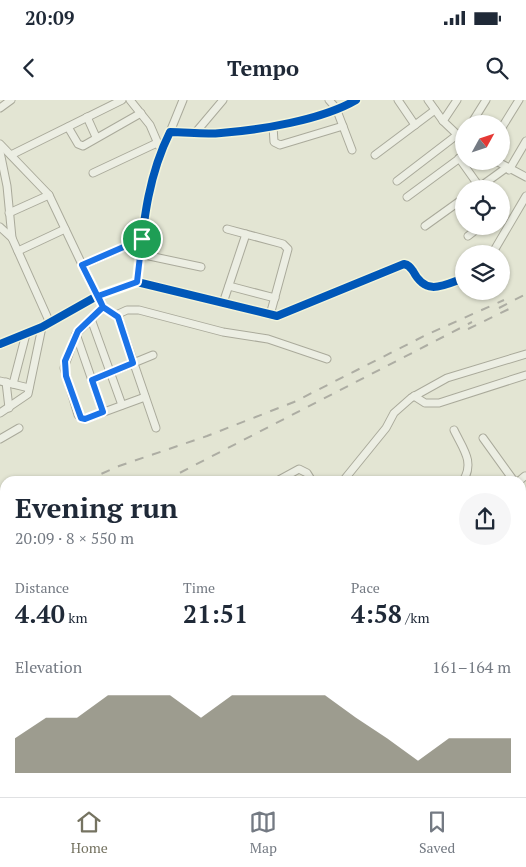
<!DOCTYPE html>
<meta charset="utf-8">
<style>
:root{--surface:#fff;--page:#f6f6f7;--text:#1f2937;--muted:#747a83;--line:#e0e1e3;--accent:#757361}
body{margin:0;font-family:"PT Serif",serif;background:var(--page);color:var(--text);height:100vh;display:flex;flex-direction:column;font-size:19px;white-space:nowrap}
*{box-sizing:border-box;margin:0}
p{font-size:16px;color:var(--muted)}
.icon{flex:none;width:28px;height:28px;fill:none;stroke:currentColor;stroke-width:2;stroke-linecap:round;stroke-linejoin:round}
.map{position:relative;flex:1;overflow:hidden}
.sheet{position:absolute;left:0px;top:376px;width:526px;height:321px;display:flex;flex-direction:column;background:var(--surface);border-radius:15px 15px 0 0;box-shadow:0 1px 4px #0004}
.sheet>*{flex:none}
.needle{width:32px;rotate:50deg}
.fabs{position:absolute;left:455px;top:15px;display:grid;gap:10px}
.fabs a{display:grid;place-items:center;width:55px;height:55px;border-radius:50%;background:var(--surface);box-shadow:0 1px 4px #0004;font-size:25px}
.pin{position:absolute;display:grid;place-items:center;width:42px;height:42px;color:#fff;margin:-21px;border:2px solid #fff;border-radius:50%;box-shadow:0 1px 5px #0007}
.round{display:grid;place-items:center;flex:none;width:52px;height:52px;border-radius:26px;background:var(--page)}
.head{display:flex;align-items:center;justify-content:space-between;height:85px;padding:0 15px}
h1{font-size:28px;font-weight:800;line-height:38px}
.metrics{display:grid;grid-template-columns:repeat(3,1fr);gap:8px;height:85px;padding:5px 15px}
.metrics div{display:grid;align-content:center}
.metrics b{font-size:25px;font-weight:800}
.metrics small{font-size:14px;font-weight:400}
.metrics p{font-size:14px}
.chart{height:140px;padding:10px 15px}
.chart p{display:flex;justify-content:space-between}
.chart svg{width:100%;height:90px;margin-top:5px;fill:var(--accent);opacity:.7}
.status{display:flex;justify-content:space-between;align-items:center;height:35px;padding:0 25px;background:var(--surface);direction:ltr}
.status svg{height:14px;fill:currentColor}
header{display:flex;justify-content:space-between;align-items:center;height:65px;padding:0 15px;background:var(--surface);font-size:22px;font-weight:800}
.dock{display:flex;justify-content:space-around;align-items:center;height:70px;border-top:1px solid var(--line);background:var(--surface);font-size:14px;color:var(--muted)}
.dock a{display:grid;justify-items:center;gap:2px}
.dock .on{color:var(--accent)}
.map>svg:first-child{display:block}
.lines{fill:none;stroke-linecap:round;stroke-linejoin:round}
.minor-casing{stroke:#aaaa9b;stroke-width:9}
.path{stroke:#c5c6ba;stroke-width:1;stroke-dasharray:4 2.5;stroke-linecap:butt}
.minor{stroke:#eceee3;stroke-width:7}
.rail{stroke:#adada3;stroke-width:2;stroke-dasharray:9 9;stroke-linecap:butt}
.path-bridge{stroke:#c5c6ba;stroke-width:1;stroke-dasharray:4 2.5;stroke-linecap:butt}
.cycleway-casing{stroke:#f2f4db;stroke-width:11}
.cycleway{stroke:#0057b8;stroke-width:8}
.route-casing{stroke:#fff;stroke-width:10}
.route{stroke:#1a73e8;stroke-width:6}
</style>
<div class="status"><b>20:09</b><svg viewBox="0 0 49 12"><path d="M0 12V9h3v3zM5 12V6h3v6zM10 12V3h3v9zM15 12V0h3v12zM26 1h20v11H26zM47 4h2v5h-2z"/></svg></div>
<header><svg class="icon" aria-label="back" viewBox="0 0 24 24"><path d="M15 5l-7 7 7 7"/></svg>Tempo<svg class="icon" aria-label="search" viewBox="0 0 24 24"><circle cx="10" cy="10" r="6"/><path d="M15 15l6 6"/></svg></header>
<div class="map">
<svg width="526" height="697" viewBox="0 0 526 697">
<rect width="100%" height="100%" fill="#e3e5d3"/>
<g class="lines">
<defs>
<g id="minor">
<polyline points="130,0 150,25 159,46"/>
<polyline points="329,0 336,8 352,50"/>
<polyline points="398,0 415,25"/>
<polyline points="428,0 443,21 464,41"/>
<polyline points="0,8 11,0"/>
<polyline points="87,17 96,37"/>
<polyline points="443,21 457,0"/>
<polyline points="471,24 486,0"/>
<polyline points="273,26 274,42 280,45 343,26"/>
<polyline points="68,27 78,44 83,46 141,13"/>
<polyline points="501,29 519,0"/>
<polyline points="170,32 183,0"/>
<polyline points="196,32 223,0"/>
<polyline points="0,44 49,95 97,196"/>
<polyline points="0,52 7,86 12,138"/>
<polyline points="11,55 122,0"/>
<polyline points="375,55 435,10"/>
<polyline points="459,58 481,89"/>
<polyline points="496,61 526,77"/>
<polyline points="509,70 526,41"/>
<polyline points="93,73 157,43"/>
<polyline points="397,81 457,35"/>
<polyline points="477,89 506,68"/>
<polyline points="407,97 464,55"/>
<polyline points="9,113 49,95"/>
<polyline points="425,126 464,98"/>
<polyline points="0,127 12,138 50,223"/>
<polyline points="227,129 283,144 288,149 270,215"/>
<polyline points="468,136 481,126"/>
<polyline points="18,151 65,129"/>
<polyline points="140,154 201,167"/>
<polyline points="492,154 526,96"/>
<polyline points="83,165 142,139"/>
<path d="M 137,182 L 277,216 L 404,164 C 409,165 410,167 413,171 C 426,196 442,186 464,178"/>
<polyline points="229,186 275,198"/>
<polyline points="98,195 103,207 118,217 156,328"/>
<polyline points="223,203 246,134"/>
<polyline points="116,215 127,210 139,210 223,232 268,239 327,259"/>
<polyline points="91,219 122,305"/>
<polyline points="76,234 64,268 78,315 85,319 145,297"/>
<path d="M 0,244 L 42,227 L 97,196 L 137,182 C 143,130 146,80 170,32 C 187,32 204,35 221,33 C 260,30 322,20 356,0"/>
<polyline points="92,280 153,255"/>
<polyline points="0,281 29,288"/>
<polyline points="6,282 9,308"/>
<polyline points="13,284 26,234"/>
<polyline points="414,296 425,303 439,303 526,275"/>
<polyline points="103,312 76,234 103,207"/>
<polyline points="0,313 28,294 42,227"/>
<path d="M 454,330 C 463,349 475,362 463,381"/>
<polyline points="483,338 514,381"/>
<polyline points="0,339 19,328"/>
<polyline points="277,381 299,369 307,373 312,381"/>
<polyline points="343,381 386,328 394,313 411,298 447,278 526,254"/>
<polyline points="519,381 525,376"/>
<polyline points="521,410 526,418"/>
<polyline points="521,432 526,430"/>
<polyline points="521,484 526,488"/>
<polyline points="0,526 5,523"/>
<polyline points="0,548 5,551"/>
<polyline points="0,625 5,633"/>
<polyline points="521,636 526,627"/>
<polyline points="521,660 526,665"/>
<polyline points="64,692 65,697"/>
<polyline points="149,692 150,697"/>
<polyline points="157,692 158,697"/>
<polyline points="309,692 314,697"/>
<polyline points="465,692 470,697"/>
<polyline points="27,697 27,692"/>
<polyline points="213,697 217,692"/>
<polyline points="344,697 348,692"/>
<polyline points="388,697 392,692"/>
<polyline points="441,697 445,692"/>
<polyline points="504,697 508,692"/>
</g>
</defs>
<use href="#minor" class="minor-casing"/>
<polyline class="path" points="0,482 5,479"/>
<use href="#minor" class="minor"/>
<g class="rail">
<polyline points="499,208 526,194"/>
<polyline points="468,229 509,209"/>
<polyline points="85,381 119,366 207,336 294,302 426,235 504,200"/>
<polyline points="164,381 472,222"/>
<polyline points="0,424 5,421"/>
<polyline points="0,469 5,467"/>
</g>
<polyline class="path-bridge" points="0,464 5,474"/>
<defs>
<g id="cycleway">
<path d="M 137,182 L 277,216 L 404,164 C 409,165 410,167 413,171 C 426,196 442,186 464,178"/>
<path d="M 0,244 L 42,227 L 97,196 L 137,182 C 143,130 146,80 170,32 C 187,32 204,35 221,33 C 260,30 322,20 356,0"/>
</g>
</defs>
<use href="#cycleway" class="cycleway-casing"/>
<use href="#cycleway" class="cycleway"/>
</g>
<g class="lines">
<defs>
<polyline id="route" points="142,139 137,182 98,196 103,207 78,231 65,261 66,276 81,318 85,319 103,312 92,280 133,263 118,217 103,207 82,165 142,139"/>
</defs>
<use href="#route" class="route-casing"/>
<use href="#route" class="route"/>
</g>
</svg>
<div class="fabs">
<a><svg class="needle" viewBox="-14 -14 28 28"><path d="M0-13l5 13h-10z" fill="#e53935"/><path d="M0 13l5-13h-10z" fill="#747a83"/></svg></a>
<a><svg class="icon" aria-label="locate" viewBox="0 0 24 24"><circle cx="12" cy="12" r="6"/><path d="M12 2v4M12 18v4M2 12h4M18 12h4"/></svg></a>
<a><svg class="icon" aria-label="layers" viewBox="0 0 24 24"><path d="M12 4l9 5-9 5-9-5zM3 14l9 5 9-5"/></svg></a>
</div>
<div class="pin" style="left:142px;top:139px;background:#1e9e55"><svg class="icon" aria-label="arrive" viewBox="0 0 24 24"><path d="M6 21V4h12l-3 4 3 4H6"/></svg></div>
<section class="sheet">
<div class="head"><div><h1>Evening run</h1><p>20:09 · 8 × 550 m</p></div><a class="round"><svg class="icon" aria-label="share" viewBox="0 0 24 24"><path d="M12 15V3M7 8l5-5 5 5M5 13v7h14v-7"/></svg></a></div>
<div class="metrics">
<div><p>Distance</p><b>4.40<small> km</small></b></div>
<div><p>Time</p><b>21:51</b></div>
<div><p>Pace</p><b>4:58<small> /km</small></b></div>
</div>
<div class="chart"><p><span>Elevation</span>161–164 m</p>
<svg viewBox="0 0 160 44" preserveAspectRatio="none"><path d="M0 44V27L10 17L20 17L30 6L40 6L50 6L60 17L70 6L80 6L90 6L100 6L110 17L120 27L130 38L140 27L150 27L160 27V44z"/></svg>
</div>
</section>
</div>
<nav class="dock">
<a class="on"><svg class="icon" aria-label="home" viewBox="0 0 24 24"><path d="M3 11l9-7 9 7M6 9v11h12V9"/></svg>Home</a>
<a><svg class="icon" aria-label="map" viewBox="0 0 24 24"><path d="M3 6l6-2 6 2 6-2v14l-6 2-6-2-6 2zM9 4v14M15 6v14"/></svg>Map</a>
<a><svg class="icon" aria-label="saved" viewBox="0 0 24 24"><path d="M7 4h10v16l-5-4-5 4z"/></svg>Saved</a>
</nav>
